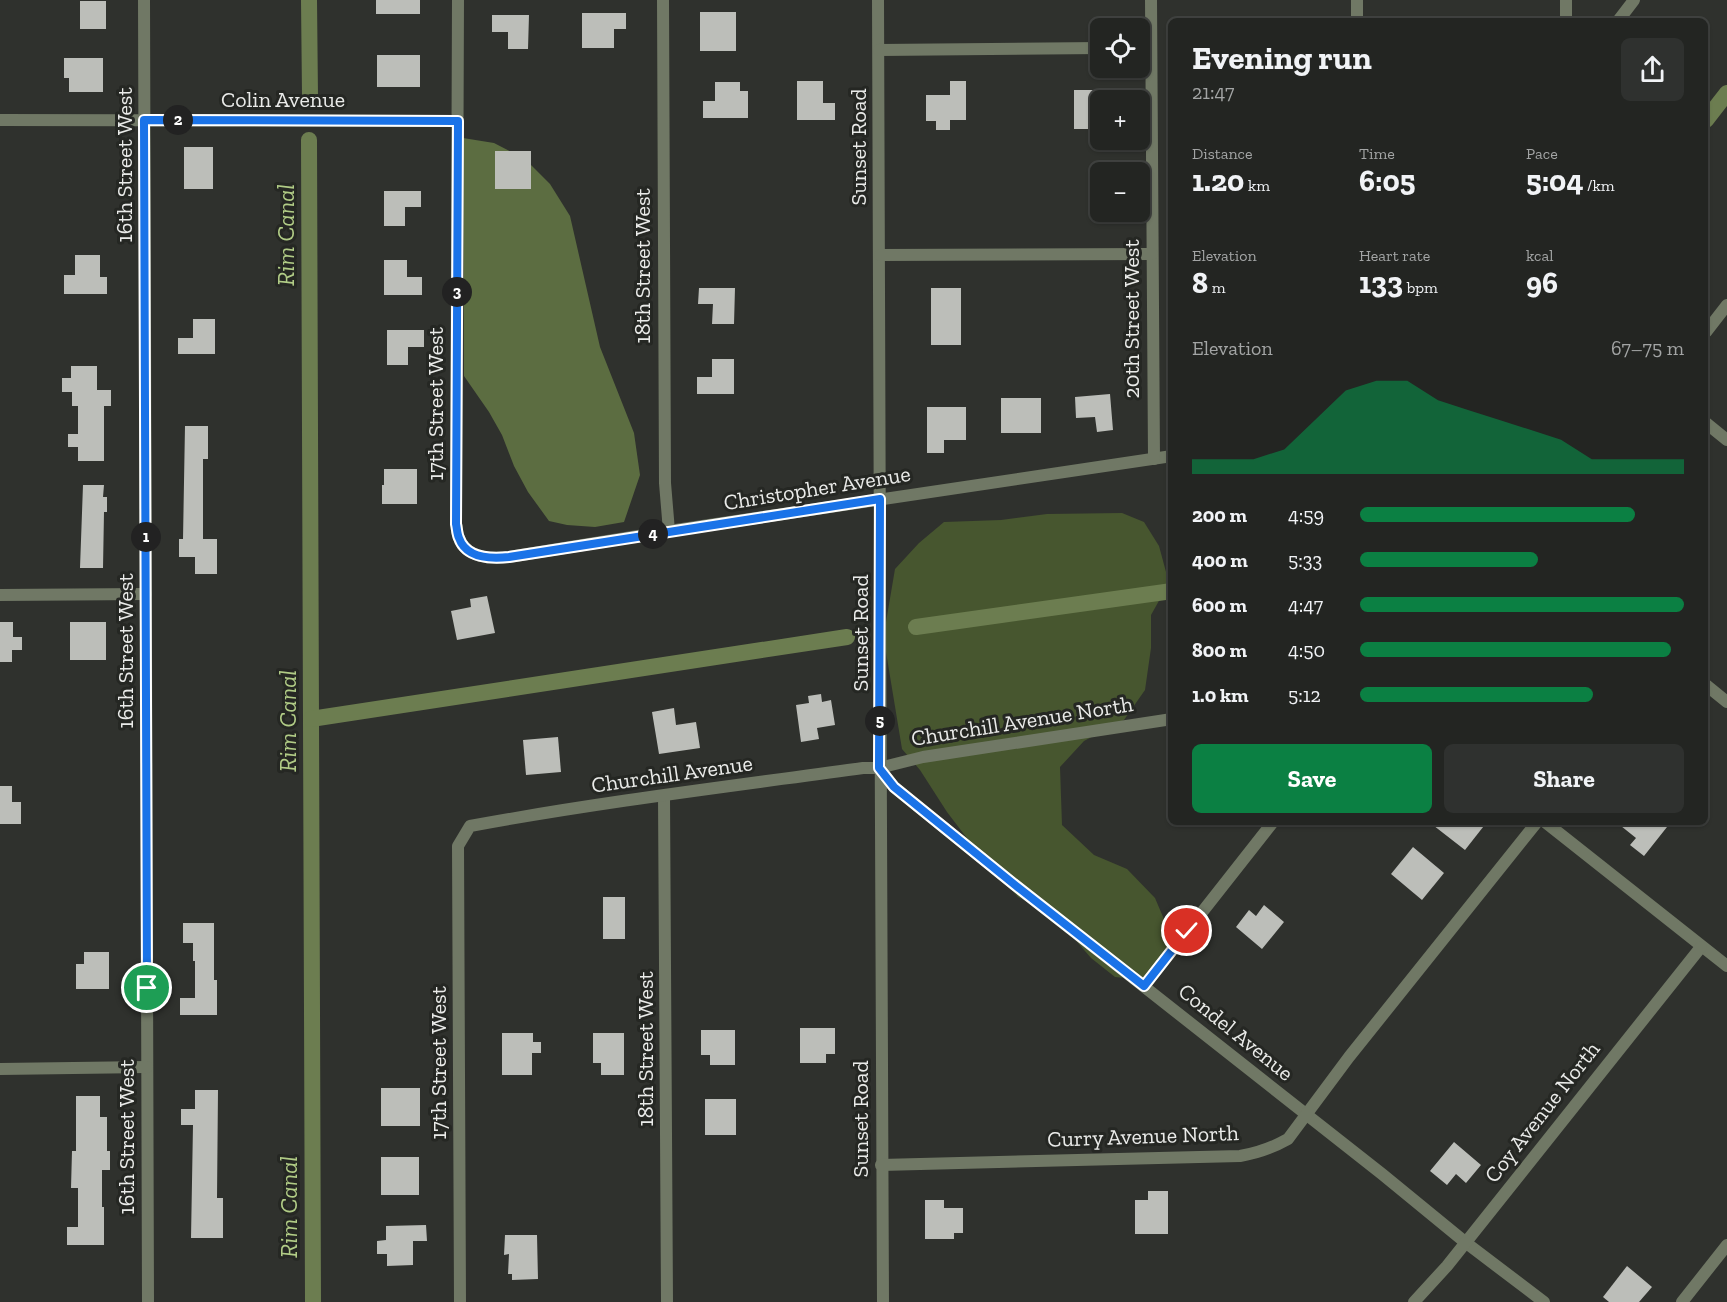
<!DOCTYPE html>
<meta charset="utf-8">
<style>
:root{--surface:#232522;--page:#2f312f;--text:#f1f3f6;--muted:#a3a5a5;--line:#404240;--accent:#0b8043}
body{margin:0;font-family:"Zilla Slab",serif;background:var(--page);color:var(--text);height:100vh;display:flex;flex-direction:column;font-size:22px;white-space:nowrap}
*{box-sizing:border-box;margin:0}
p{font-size:20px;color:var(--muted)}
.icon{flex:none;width:33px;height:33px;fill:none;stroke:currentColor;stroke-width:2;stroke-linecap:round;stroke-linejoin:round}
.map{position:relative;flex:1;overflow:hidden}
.drawer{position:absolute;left:1168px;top:18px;width:540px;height:807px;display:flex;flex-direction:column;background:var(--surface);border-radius:9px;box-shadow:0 2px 4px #0004,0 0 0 2px var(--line)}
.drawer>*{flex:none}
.buttons{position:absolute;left:1090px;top:18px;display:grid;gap:12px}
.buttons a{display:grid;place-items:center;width:60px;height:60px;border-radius:9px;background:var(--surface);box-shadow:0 2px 4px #0004,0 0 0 2px var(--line);font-size:30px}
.pin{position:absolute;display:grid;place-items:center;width:51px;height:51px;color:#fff;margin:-26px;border:3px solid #fff;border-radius:50%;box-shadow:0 2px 6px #0007}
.km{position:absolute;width:30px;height:30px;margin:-15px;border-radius:50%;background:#222;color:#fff;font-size:16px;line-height:30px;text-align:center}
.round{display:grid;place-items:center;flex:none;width:63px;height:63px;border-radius:9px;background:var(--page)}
.head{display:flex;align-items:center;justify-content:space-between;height:102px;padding:0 24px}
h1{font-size:33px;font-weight:800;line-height:45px}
.metrics{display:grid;grid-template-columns:repeat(3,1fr);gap:9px;height:102px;padding:6px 24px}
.metrics div{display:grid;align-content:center}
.metrics b{font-size:30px;font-weight:800}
.metrics small{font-size:16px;font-weight:400}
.metrics p{font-size:16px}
.chart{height:168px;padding:12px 24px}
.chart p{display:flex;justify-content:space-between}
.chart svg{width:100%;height:108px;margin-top:6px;fill:var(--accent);opacity:.7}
.cta{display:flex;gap:12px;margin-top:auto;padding:12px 24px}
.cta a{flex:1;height:69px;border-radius:9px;background:var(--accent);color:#fff;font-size:24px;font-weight:800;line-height:69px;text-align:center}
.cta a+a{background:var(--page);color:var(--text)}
ul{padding:0 24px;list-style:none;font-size:20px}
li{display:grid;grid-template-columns:96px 72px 1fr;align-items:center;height:45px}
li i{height:15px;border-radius:8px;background:var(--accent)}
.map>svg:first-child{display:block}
.green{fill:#47562f}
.forest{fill:#5c6d41}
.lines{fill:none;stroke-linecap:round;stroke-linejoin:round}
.canal{stroke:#6c7d50;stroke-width:16}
.building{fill:#bcbeb9}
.street{stroke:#707865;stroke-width:12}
.route-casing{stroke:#fff;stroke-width:12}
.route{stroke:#1a73e8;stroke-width:8}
.labels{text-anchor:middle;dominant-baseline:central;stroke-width:6;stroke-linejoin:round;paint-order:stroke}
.street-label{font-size:22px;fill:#eaebe9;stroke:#252723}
.water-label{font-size:24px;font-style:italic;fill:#b1cc86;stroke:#252723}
</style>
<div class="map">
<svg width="1727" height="1302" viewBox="0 0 1727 1302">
<rect width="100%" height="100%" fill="#2f312d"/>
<polygon class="green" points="1122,513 1144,522 1159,546 1169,583 1151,615 1151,648 1145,690 1124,720 1084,741 1060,767 1062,825 1094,855 1127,869 1155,898 1172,938 1163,960 1144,980 1115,977 1091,958 1054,915 1018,897 979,854 947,812 920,770 902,749 886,652 886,622 895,569 919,543 944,522 1001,520 1047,514"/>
<polygon class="forest" points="463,138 494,143 525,159 550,184 570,216 600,347 634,433 640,475 624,522 595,527 567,525 549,521 528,492 514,466 502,435 489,412 464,376"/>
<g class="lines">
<g class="canal">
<polyline points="309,0 310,96"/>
<polyline points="1706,120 1727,93"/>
<polyline points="309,140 313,1302"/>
<polyline points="916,627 1172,591"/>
<polyline points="311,719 847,637"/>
</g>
</g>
<g class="building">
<rect x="376" y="0" width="44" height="14"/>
<rect x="80" y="1" width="26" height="28"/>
<rect x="700" y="12" width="36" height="39"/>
<polygon points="582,13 626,13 626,29 614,29 614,48 582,48"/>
<polygon points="492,15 529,15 528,49 508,49 508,32 492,32"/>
<rect x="377" y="55" width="43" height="32"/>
<polygon points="64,58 103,58 103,92 69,92 69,78 64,78"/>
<polygon points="797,81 823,81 823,103 835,103 835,120 797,120"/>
<polygon points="950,81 966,81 966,120 950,120 950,130 936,130 936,121 926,121 926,95 950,95"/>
<polygon points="715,82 740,82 740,91 748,91 748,118 703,118 703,101 715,101"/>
<rect x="1074" y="90" width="27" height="39"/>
<rect x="184" y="147" width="29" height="42"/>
<rect x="495" y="151" width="36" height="38"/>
<polygon points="384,191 421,191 421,207 405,207 405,226 384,226"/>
<polygon points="75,255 100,255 100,277 107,277 107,294 64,294 64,275 75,275"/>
<polygon points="384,260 407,260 407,277 422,277 422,295 384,295"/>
<polygon points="699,288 735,288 734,324 712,324 713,304 698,304"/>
<rect x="931" y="288" width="30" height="57"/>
<polygon points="193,319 215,319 215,354 178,354 178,338 193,338"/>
<polygon points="387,330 424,330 424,347 408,347 408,365 387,365"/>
<polygon points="712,359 734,359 734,394 697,394 697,377 712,377"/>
<polygon points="71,366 97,366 97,390 111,390 111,406 104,406 104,461 78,461 78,447 68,447 68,434 78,434 78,406 72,406 72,392 62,392 62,378 71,378"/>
<polygon points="1110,394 1113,430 1097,432 1095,417 1076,418 1075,397"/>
<rect x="1001" y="398" width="40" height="35"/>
<polygon points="927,407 966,407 966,440 944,440 944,453 927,453"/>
<polygon points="185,426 208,426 208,459 203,459 203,539 217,539 217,574 195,574 195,557 179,557 179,539 183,539"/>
<polygon points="384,469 417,469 417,504 382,504 382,485 384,485"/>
<polygon points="83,485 104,485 103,497 107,497 107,512 104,512 103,568 80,568"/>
<polygon points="487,596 495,633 457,640 451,611 471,607 470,599"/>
<polygon points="0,622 13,622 13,637 22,637 22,650 12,650 12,662 0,662"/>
<rect x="70" y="622" width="36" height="38"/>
<polygon points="821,694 822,702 831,700 835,725 817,728 819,739 801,742 796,705 809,703 808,696"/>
<polygon points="674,708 676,725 696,722 700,748 659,754 652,712"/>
<polygon points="558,737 561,772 526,775 523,740"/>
<polygon points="0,786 12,786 12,802 21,802 21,824 0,824"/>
<polygon points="1429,822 1487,822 1465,850"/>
<polygon points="1616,822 1660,822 1667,827 1644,856 1630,845 1636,838"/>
<polygon points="1413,847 1444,873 1422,900 1391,874"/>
<rect x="603" y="897" width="22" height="42"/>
<polygon points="1264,905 1284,922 1262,949 1236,927 1249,910 1256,916"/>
<polygon points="183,923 214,923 214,980 217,980 217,1015 180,1015 180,998 195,998 195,961 193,961 193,943 183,943"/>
<polygon points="84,952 109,952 109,989 76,989 76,964 84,964"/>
<polygon points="800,1028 835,1028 835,1054 826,1054 826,1063 800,1063"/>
<polygon points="701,1030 735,1030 735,1065 710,1065 710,1055 701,1055"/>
<polygon points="502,1033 533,1033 533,1042 541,1042 541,1053 532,1053 532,1075 502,1075"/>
<polygon points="593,1033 624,1033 624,1075 601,1075 601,1063 593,1063"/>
<rect x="381" y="1088" width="39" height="38"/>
<polygon points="195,1090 218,1090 217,1198 223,1198 223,1238 191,1238 193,1125 181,1125 181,1109 195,1109"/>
<polygon points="76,1096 100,1096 100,1117 107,1117 107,1151 110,1151 110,1170 102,1170 102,1207 104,1207 104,1245 67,1245 67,1227 78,1227 78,1188 71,1188 72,1151 76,1151"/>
<rect x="705" y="1099" width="31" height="36"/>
<polygon points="1454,1142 1481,1165 1466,1183 1456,1174 1447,1185 1430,1171"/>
<rect x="381" y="1157" width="38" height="38"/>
<polygon points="1148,1191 1168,1191 1168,1234 1135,1234 1135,1200 1148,1200"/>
<polygon points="925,1200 944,1200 944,1208 963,1208 963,1233 954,1233 954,1239 925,1239"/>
<polygon points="426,1225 427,1241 413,1241 413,1265 387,1266 387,1254 377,1254 377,1241 386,1240 386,1226"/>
<polygon points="505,1235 537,1235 538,1279 512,1280 512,1274 508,1274 509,1254 504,1255"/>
<polygon points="1627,1266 1652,1287 1639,1302 1609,1302 1603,1297"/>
</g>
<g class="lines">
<g class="street">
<polyline points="144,0 148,1302"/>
<path d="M 458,0 L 456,524 C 457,528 457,534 459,538 C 466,558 491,559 509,557 L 669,531 L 1172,456"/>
<polyline points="663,0 665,483 669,531"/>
<path d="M 878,0 C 882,434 878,868 883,1302"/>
<polyline points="1151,0 1154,459"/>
<polyline points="1357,0 1357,21"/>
<polyline points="1566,0 1566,21"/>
<polyline points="1618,21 1634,0"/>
<polyline points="879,50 1101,48"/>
<polyline points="0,120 458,121"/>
<polyline points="880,255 1152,254"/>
<polyline points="1706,332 1727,305"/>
<polyline points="1706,423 1727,440"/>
<polyline points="0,595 146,594"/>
<polyline points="1706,685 1727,702"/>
<polyline points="879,768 894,787 1015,885 1382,1174 1465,1242 1544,1302"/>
<polyline points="664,796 667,1302"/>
<polyline points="1545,822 1727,966"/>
<polyline points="1144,986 1273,822"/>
<polyline points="0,1069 147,1067"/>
<path d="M 881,1165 L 1240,1156 C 1258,1153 1272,1148 1288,1139 L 1349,1057 L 1537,822"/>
<path d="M 460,1302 L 458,846 L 470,826 C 600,802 732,786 863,768 L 879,768 L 923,757 L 1172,719"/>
<polyline points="1414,1302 1447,1266 1701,947"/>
<polyline points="1682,1302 1727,1245"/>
</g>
</g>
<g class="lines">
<defs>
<path id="route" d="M 147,988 L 144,120 L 458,121 L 456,524 C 457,528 457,534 459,538 C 466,558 491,559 509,557 L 880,499 L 879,768 L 894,787 L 1015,885 L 1144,986 L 1187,931"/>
</defs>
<use href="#route" class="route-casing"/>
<use href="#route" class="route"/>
</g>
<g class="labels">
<g class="street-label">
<text x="283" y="99">Colin Avenue</text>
<text transform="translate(858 147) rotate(-90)">Sunset Road</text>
<text transform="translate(124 165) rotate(-90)">16th Street West</text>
<text transform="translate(642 266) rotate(-90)">18th Street West</text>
<text transform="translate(1131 319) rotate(-90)">20th Street West</text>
<text transform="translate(435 404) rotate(-90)">17th Street West</text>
<text transform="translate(817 488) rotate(-9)">Christopher Avenue</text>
<text transform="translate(860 633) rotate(-90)">Sunset Road</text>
<text transform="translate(125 651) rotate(-90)">16th Street West</text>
<text transform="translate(1022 721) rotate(-9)">Churchill Avenue North</text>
<text transform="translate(672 774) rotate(-8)">Churchill Avenue</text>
<text transform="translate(1236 1032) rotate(39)">Condel Avenue</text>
<text transform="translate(645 1049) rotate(-90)">18th Street West</text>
<text transform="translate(438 1063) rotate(-90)">17th Street West</text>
<text transform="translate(1542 1112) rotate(-52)">Coy Avenue North</text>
<text transform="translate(860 1119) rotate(-90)">Sunset Road</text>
<text transform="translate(1143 1136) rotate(-2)">Curry Avenue North</text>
<text transform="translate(126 1137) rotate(-90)">16th Street West</text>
</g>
<g class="water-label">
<text transform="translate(285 235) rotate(-90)">Rim Canal</text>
<text transform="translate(287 721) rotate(-90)">Rim Canal</text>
<text transform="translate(288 1207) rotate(-90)">Rim Canal</text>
</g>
</g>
</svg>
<div class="buttons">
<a><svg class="icon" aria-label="locate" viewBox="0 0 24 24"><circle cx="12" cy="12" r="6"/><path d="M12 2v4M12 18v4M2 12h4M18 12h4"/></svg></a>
<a>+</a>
<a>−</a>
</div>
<div class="pin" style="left:147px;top:988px;background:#1e9e55"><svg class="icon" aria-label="arrive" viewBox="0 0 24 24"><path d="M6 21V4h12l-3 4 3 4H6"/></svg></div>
<div class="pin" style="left:1187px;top:931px;background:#d93025"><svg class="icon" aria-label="check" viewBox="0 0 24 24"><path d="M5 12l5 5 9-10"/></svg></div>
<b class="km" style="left:146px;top:537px">1</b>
<b class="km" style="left:178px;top:120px">2</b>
<b class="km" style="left:457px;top:292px">3</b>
<b class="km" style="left:653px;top:534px">4</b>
<b class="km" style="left:880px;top:721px">5</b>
<section class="drawer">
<div class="head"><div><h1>Evening run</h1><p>21:47</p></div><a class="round"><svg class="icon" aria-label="share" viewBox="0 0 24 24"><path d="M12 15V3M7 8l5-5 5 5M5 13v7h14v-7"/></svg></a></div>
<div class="metrics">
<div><p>Distance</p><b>1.20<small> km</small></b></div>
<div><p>Time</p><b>6:05</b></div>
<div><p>Pace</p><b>5:04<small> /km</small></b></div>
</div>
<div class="metrics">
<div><p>Elevation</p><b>8<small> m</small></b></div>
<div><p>Heart rate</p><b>133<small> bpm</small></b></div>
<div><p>kcal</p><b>96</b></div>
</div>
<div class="chart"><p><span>Elevation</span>67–75 m</p>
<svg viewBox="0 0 160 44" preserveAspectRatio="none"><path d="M0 44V38L10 38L20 38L30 34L40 22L50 10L60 6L70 6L80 14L90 18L100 22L110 26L120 30L130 38L140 38L150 38L160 38V44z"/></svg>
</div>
<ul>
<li><b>200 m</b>4:59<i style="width:85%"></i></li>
<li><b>400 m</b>5:33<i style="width:55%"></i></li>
<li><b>600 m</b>4:47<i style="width:100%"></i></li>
<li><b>800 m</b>4:50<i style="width:96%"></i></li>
<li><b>1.0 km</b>5:12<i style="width:72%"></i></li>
</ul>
<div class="cta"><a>Save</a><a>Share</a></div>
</section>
</div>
